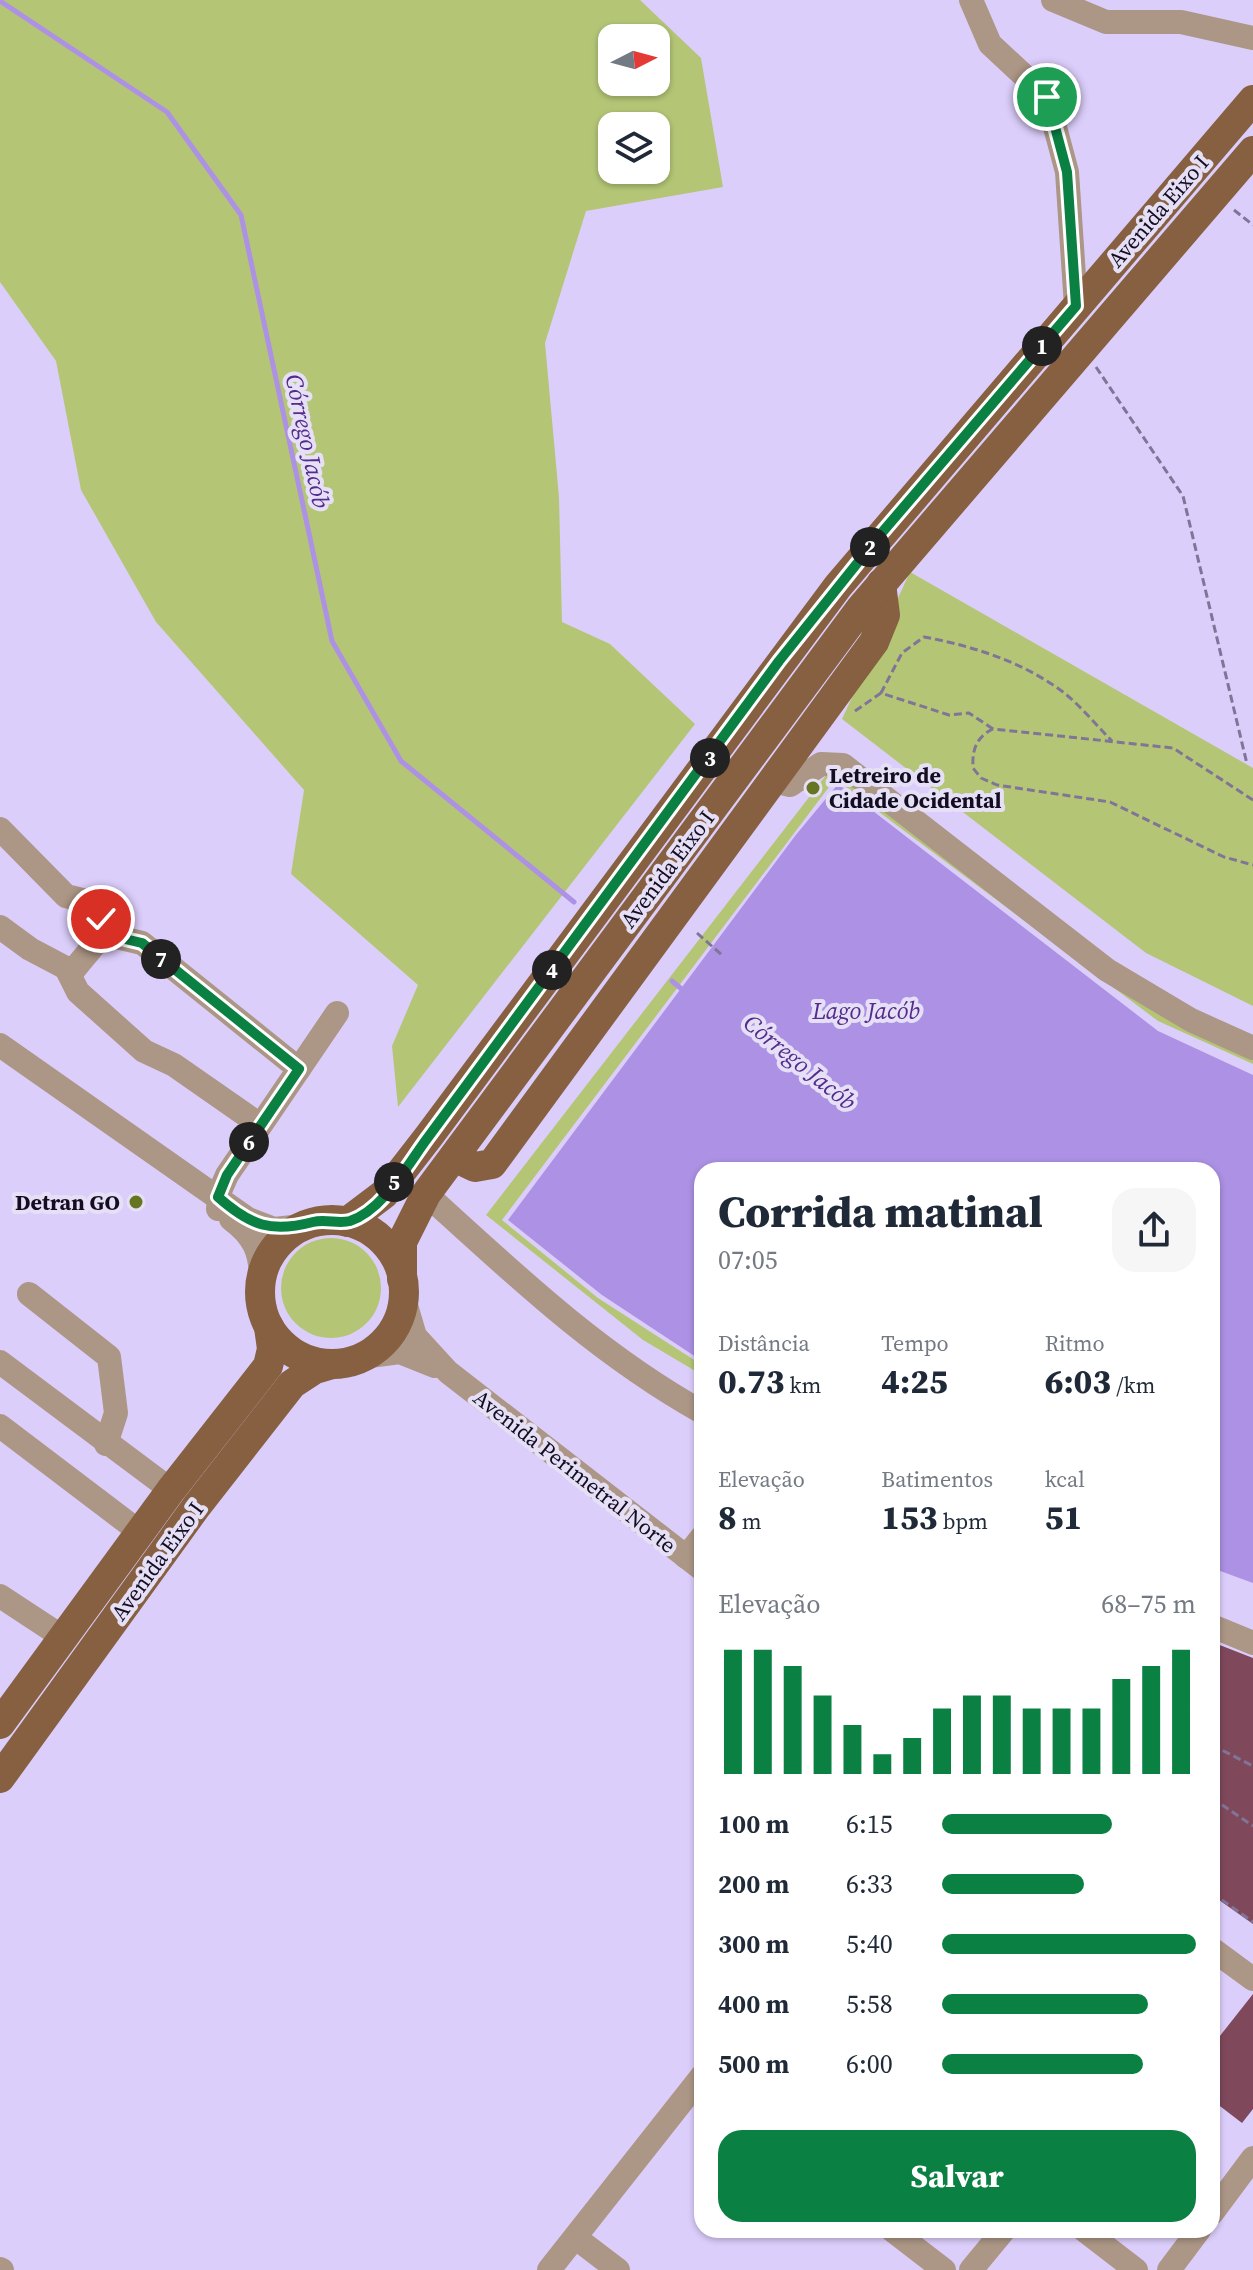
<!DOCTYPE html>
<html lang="pt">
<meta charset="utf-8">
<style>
:root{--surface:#fff;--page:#f6f6f7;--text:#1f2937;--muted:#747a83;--accent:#0b8043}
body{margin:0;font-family:"Source Serif 4",serif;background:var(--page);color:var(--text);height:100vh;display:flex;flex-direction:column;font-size:30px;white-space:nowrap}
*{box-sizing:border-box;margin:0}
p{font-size:26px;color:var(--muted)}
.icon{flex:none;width:44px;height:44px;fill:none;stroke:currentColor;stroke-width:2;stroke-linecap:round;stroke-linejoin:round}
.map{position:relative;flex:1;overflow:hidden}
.side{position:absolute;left:694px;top:1162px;width:526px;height:1076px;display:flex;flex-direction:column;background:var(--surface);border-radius:24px;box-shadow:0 2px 6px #0004}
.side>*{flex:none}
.needle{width:52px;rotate:84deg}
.fabs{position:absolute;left:598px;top:24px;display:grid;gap:16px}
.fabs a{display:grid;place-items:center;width:72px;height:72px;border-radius:16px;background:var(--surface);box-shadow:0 2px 6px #0004;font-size:40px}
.pin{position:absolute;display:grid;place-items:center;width:68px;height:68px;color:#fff;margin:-34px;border:4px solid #fff;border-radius:50%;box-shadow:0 2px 8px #0007}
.km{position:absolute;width:40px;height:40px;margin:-20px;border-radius:50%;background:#222;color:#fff;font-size:22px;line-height:40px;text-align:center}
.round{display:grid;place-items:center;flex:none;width:84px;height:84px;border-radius:24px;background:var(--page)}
.headline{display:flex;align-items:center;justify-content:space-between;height:136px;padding:0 24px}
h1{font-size:44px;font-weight:800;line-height:60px}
.metrics{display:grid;grid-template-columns:repeat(3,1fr);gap:12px;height:136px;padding:8px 24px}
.metrics div{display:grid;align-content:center}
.metrics b{font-size:34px;font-weight:800}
.metrics small{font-size:22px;font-weight:400}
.metrics p{font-size:22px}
.chart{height:224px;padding:16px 24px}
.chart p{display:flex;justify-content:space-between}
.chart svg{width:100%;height:144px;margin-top:8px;stroke:var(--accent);stroke-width:6}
.cta{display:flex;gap:16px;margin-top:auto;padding:16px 24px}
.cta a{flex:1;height:92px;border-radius:24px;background:var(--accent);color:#fff;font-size:32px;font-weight:800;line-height:92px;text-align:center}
ul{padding:0 24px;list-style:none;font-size:26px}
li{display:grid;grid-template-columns:128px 96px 1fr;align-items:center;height:60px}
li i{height:20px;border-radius:10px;background:var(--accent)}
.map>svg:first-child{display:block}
.green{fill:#b4c676;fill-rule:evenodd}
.water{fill:#ad91e4}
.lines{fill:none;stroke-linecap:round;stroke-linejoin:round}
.stream{stroke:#ad91e4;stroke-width:5}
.building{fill:#80495b}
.path{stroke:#807597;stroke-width:3;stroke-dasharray:8 4;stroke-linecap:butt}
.minor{stroke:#ac9685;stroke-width:24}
.major{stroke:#866041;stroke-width:30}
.route-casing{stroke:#fff;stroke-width:16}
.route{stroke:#0b8043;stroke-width:10}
.poi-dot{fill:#667522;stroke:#e6e0f6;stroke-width:3}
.labels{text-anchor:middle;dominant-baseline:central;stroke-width:8;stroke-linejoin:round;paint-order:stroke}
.street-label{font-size:22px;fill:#140d21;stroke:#e6e0f6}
.poi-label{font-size:22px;font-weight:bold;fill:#140d21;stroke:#e6e0f6;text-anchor:start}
.water-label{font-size:24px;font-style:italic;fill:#552b8c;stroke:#e6e0f6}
</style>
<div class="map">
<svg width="1253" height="2270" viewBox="0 0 1253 2270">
<rect width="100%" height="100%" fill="#dccefb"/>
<g class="green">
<path d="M 0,0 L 640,0 L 701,58 L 723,187 L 586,211 L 545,343 L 559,497 L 562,622 L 610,644 L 695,724 L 398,1107 L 392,1046 L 418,985 L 291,874 L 304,790 L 156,622 L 81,490 L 56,361 L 0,282 ZM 612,38 L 656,38 L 656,82 L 612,82 ZM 612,126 L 656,126 L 656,170 L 612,170 Z"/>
<polygon points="910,572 1253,768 1253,1006 1146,953 842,719"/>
<polygon points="839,770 1093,968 1253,1056 1253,1064 1158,1021 835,779 502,1220 598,1298 702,1365 702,1375 643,1340 486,1215 827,774"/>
<circle cx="331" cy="1288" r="50"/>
</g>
<polygon class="water" points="838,784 1158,1031 1253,1075 1253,1583 1212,1568 1212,1170 702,1170 702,1361 602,1295 508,1220 795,836"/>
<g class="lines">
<g class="stream">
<polyline points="0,1 167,112 241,215 332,641 401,761 574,902"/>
<polyline points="672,981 684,991"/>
</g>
</g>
<g class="building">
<polygon points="1212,1642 1253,1658 1253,1924 1212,1895"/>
<polygon points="1253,1994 1253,2109 1242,2123 1212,2100 1212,2046"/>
</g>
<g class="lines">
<g class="path">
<polyline points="1234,210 1253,225"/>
<polyline points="1096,367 1183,496 1247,764"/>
<polyline points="855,711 881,693"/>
<path d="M 993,729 L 969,713 L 949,715 L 881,693 L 902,653 L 924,637 C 973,646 1023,662 1063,692 C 1081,706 1096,725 1112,741"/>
<path d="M 1253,800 L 1173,748 L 993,729 C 976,737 972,750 973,768 L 981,778 L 997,785 L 1110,802 L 1224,857 L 1253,865"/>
<polyline points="697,933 723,956"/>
<polyline points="1212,1745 1253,1766"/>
<polyline points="1212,1798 1253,1826"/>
<polyline points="1212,1893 1253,1922"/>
</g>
<g class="minor">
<polyline points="971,0 990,44 1047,97 1067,172 1076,306"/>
<polyline points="1053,0 1106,22 1181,22 1253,38"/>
<polyline points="774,781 790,785 821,764 843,765 1107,970 1191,1020 1253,1048"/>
<polyline points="0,829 66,896 90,902 99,911 108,935 142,943 299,1069"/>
<polyline points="0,927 30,949 66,968 78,992 144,1051 174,1065 260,1125"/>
<polyline points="71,973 105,932"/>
<polyline points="0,1045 248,1219 274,1229 302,1226"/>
<path d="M 426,1194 C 514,1274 598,1354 702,1412"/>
<polyline points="218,1209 220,1191 227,1175 337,1013"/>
<path d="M 231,1219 C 254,1236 261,1252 261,1280"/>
<polyline points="29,1294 109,1357 116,1413 106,1444"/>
<polyline points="403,1295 415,1336 448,1372 702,1569"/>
<polyline points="362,1357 400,1352 435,1366"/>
<polyline points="0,1362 171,1490"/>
<polyline points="0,1426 141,1533"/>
<polyline points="686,1557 702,1537"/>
<polyline points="0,1596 64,1638"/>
<polyline points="1212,1626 1253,1643"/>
<polyline points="1212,1949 1253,1979"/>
<polyline points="1212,2213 1253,2158"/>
<polyline points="892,2230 944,2270"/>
<polyline points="1084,2230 1136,2270"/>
<polyline points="576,2238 618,2270"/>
<polyline points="0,2269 2,2270"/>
<polyline points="549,2270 702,2076"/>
<polyline points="971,2270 1004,2230"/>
<polyline points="1169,2270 1199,2230"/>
</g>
<g class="major">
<polyline points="454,1157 475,1167 492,1164 874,642 885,615 881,584"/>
<circle cx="332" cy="1292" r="72"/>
<polyline points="347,1222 384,1194 429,1136 838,586 1253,100"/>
<polyline points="402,1279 402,1242 426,1194 861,608 1253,151"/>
<polyline points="0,1724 171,1490 268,1366 272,1349 269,1327"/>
<polyline points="0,1778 196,1507 292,1384 315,1369 332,1364"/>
</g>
</g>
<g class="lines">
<defs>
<path id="route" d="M 101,919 L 108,935 L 142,943 L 299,1069 L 227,1175 L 218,1197 C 251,1226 271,1233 313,1222 C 325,1219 339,1224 350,1221 C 384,1210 409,1162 429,1136 L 779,661 L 879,536 L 1076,306 L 1067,172 L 1047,97"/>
</defs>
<use href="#route" class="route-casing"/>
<use href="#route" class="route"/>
</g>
<g class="poi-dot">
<circle cx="813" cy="788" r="8"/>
<circle cx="136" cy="1202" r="8"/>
</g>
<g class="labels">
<g class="street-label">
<text transform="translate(1158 211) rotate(-49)">Avenida Eixo I</text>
<text transform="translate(667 869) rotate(-53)">Avenida Eixo I</text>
<text transform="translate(575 1471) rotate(38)">Avenida Perimetral Norte</text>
<text transform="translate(157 1561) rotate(-54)">Avenida Eixo I</text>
</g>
<g class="poi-label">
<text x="829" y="775">Letreiro de<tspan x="829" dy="25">Cidade Ocidental</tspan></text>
<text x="120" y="1202" text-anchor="end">Detran GO</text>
</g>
<g class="water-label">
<text transform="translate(308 441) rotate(78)">Córrego Jacób</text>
<text x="866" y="1010">Lago Jacób</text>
<text transform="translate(800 1062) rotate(39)">Córrego Jacób</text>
</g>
</g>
</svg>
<div class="fabs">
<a><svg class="needle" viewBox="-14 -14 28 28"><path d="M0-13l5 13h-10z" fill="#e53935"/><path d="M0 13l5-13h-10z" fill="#747a83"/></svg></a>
<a><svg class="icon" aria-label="layers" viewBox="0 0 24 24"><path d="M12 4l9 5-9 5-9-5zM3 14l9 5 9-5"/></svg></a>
</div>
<div class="pin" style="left:1047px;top:97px;background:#1e9e55"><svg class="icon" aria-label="arrive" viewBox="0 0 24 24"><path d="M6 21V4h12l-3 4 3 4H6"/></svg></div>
<div class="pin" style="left:101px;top:919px;background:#d93025"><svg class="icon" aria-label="check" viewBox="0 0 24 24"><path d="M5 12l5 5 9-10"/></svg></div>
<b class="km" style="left:1042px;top:346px">1</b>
<b class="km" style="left:870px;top:547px">2</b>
<b class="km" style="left:710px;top:758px">3</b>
<b class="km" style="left:552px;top:970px">4</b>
<b class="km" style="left:394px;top:1182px">5</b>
<b class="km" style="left:249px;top:1142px">6</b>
<b class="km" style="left:161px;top:959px">7</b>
<section class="side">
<div class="headline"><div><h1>Corrida matinal</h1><p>07:05</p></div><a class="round"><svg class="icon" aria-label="share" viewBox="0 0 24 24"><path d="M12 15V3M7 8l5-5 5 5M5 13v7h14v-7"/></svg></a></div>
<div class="metrics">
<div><p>Distância</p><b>0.73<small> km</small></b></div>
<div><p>Tempo</p><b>4:25</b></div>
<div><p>Ritmo</p><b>6:03<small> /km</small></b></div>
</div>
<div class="metrics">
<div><p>Elevação</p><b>8<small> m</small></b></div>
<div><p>Batimentos</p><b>153<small> bpm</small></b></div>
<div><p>kcal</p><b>51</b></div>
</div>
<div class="chart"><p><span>Elevação</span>68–75 m</p>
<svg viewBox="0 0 160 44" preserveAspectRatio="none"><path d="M5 44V6M15 44V6M25 44V11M35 44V20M45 44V29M55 44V38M65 44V33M75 44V24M85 44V20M95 44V20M105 44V24M115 44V24M125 44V24M135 44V15M145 44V11M155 44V6"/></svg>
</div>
<ul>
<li><b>100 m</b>6:15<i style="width:67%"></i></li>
<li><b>200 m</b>6:33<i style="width:56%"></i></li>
<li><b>300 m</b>5:40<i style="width:100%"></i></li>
<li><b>400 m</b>5:58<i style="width:81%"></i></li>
<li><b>500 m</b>6:00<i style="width:79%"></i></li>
</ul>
<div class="cta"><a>Salvar</a></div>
</section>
</div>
